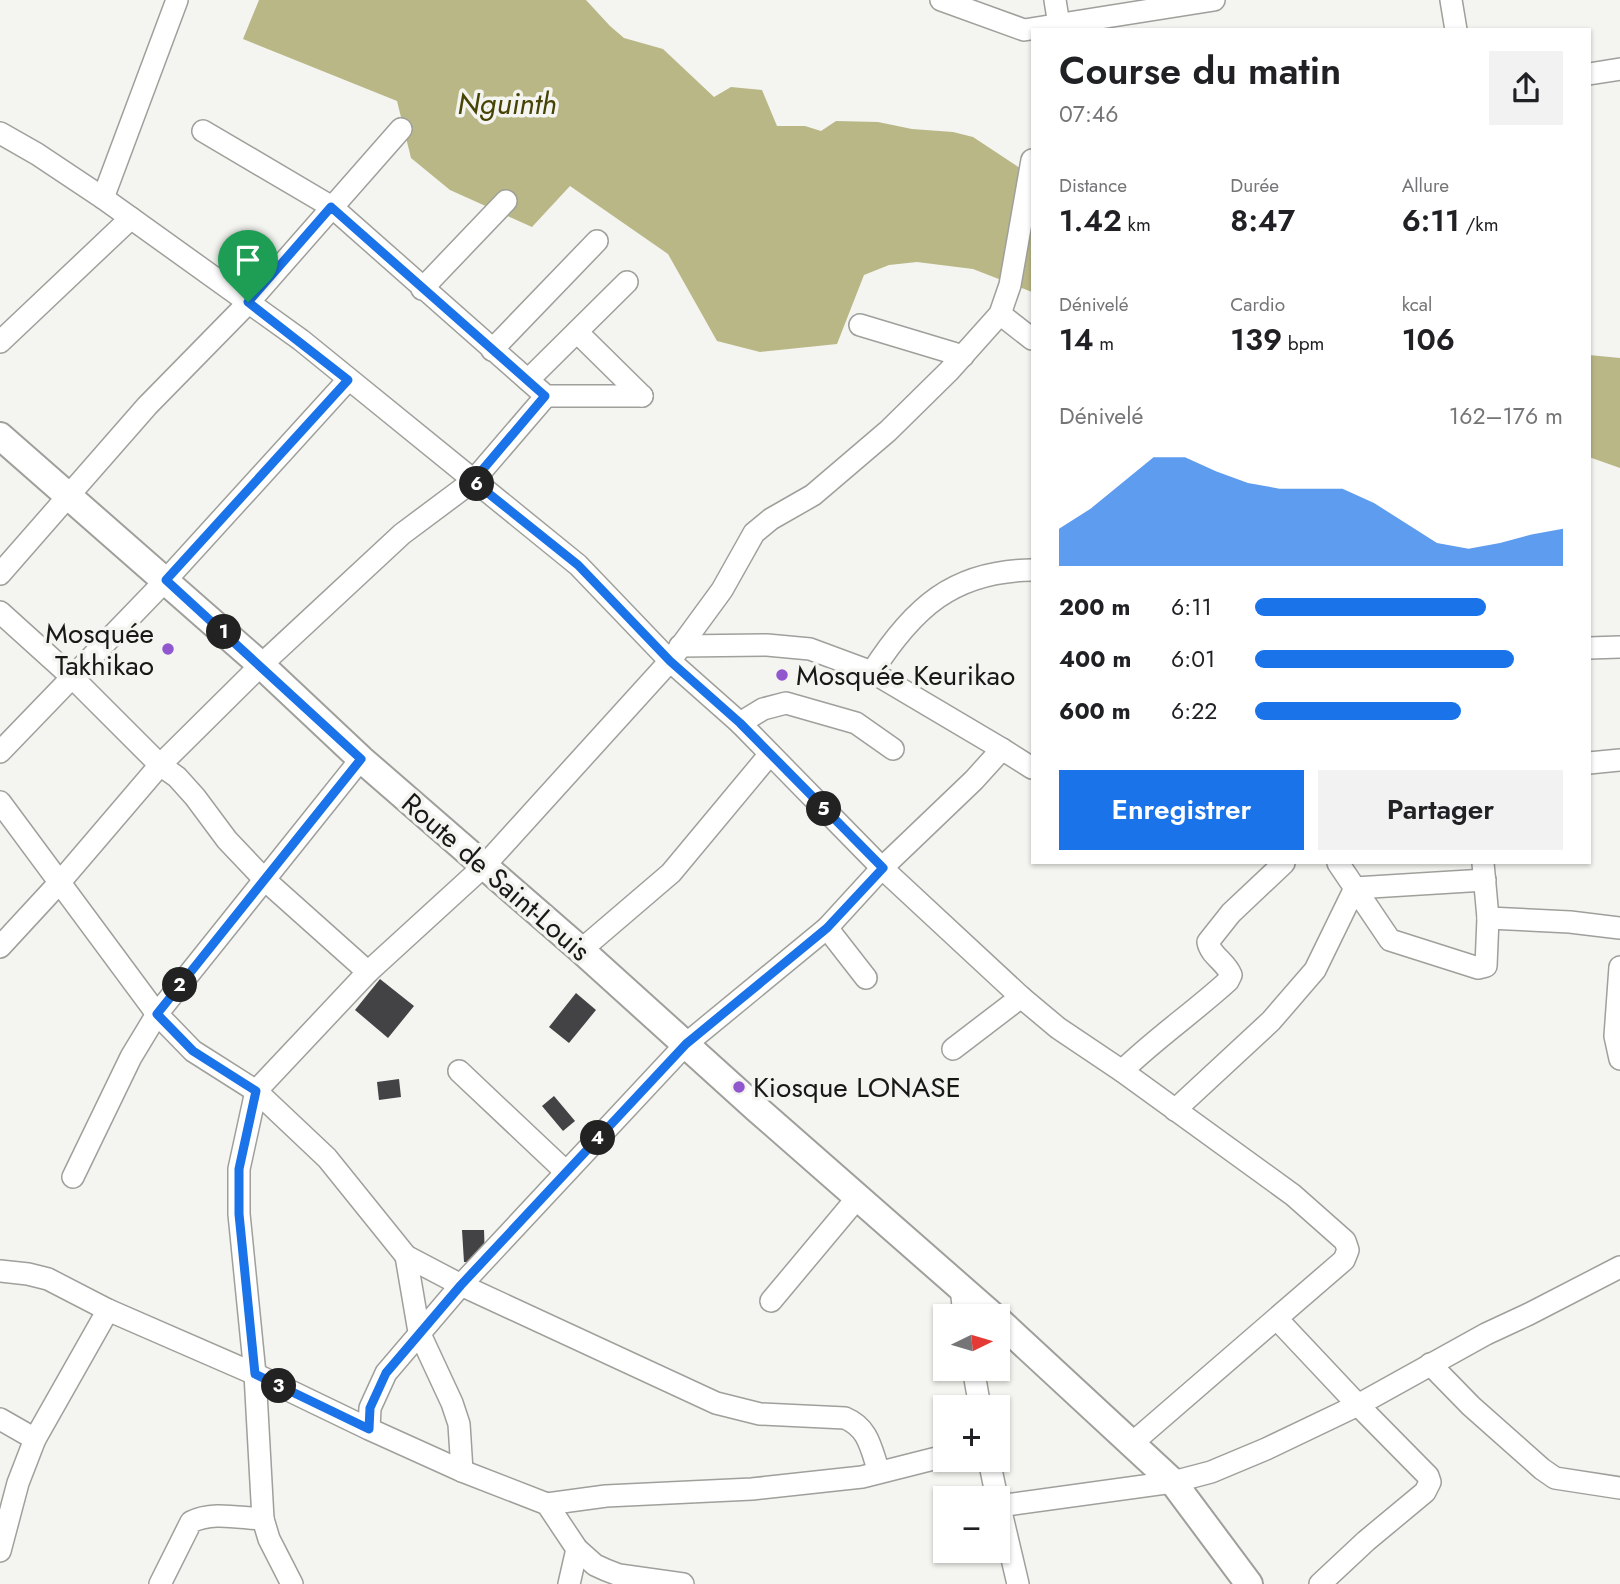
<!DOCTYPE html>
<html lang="fr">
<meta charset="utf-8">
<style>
:root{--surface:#fff;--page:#f2f2f2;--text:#202124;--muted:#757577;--accent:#1a73e8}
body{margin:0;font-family:Jost,sans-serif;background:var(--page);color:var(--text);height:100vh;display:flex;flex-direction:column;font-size:26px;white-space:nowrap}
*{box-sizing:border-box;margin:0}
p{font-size:23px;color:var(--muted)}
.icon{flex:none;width:38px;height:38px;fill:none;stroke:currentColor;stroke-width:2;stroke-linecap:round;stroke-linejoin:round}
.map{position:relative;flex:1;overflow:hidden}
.drawer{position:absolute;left:1031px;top:28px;width:560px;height:836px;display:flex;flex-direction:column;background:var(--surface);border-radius:0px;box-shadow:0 2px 5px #0004}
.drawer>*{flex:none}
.needle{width:46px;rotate:85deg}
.controls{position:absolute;left:933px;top:1304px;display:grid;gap:14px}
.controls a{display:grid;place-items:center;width:77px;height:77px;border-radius:0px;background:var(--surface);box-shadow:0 2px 5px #0004;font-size:35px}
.pin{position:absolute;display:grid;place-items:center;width:60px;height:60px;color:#fff;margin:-72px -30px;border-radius:50% 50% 50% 0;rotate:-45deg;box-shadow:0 0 7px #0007}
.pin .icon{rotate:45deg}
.km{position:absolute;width:35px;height:35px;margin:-18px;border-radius:50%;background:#222;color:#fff;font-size:19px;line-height:35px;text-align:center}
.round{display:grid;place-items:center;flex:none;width:74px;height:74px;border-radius:0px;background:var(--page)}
.overview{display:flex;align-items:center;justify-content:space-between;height:119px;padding:0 28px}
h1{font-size:38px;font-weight:600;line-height:52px}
.metrics{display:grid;grid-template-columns:repeat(3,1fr);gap:10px;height:119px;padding:7px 28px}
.metrics div{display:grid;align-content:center}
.metrics b{font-size:30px;font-weight:600}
.metrics small{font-size:19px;font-weight:400}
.metrics p{font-size:19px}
.chart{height:196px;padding:14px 28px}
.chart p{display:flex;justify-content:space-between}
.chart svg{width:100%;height:126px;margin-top:7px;fill:var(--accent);opacity:.7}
.button{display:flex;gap:14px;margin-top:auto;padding:14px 28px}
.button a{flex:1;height:80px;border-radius:0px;background:var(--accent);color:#fff;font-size:28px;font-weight:600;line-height:80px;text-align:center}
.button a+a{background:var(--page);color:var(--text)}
ul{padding:0 28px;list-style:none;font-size:23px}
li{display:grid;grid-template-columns:112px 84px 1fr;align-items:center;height:52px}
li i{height:18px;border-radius:9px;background:var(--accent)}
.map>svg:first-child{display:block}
.water{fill:#b9b786}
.building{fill:#434245}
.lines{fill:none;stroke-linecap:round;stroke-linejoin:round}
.minor-casing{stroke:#9f9f9b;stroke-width:24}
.major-casing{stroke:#9f9f9b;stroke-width:30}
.minor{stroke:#fff;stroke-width:21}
.major{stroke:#fff;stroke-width:26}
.route-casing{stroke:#fff;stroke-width:14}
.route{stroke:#1a73e8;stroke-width:9}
.poi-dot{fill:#9157ce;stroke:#f4f4f0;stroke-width:2.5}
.labels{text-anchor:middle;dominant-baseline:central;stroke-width:7;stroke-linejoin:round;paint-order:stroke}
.poi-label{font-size:28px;fill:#181817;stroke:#f4f4f0;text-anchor:start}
.street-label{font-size:28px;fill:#181817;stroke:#f4f4f0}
.water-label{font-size:30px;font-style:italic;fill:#474305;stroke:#f4f4f0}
</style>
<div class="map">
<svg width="1620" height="1584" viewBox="0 0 1620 1584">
<rect width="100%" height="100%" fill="#f4f4f0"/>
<g class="water">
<polygon points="259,0 586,0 610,26 624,38 663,49 714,97 731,87 762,90 777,126 805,126 821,131 836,121 878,122 912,129 953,132 973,137 1032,176 1032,292 973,269 917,262 889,265 864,275 837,344 760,352 717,341 668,254 570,186 532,227 450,190 411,158 397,101 243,39"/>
<polygon points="1589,355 1620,358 1620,468 1589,457"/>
</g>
<g class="building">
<polygon points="380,979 414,1006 388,1038 355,1010"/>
<polygon points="576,993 596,1010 569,1043 549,1027"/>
<polygon points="399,1079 401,1097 379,1100 377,1082"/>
<polygon points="554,1096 575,1121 563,1131 542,1106"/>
<polygon points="462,1230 484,1230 485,1262 464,1262"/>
</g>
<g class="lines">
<defs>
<g id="minor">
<polyline points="941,0 1024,30 1214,0"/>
<polyline points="1055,0 1059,25"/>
<polyline points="1451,0 1456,30"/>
<polyline points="1589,74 1620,69"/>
<polyline points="203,131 332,207 546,396 642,396"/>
<polyline points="0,133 37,154 103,198 301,340 578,565 670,661 740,723 882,868 1021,997 1058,1028 1122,1071 1293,1195 1345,1241 1348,1250 1344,1260 1130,1445"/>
<polyline points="103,198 177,0"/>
<polyline points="422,289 506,201"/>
<polyline points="1000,314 1032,339"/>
<polyline points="860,325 963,356"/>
<polyline points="577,332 642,396"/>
<polyline points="0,342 131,218"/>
<polyline points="492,350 597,241"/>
<polyline points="528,380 627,282"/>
<polyline points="0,574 147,406 249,302 401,129"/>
<polyline points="0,612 73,678 160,765 177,777 195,797 227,840 265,880 368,972"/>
<polyline points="1589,648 1620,647"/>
<path d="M 872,672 C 913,608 953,571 1032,570"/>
<polyline points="740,723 763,709 786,703 856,723 893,749"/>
<polyline points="1002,749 1032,768"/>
<polyline points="0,752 166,580 348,380"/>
<polyline points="1589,763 1620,760"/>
<polyline points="0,802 157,1014 193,1051 256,1091 368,972 484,866 670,661 722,590 754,533 771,519 813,495 888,431 949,371 1000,314 1010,285 1032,160"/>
<polyline points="1338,863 1390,940 1478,968 1486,966 1488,918"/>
<polyline points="1483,863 1488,918 1570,922 1620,928"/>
<polyline points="827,928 866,978"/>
<polyline points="0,947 60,882 160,765 261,665 402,534 473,481 546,396"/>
<polyline points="581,950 671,873 770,754"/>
<polyline points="1620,967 1615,1036 1620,1059"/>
<polyline points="953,1049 1021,997"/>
<polyline points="459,1071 566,1172"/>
<path d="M 1122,1071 C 1156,1038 1194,1012 1228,981 L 1231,975 C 1226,962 1210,955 1208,942 L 1231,913 L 1284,863"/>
<polyline points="1175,1110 1271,1021 1315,970 1355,888 1485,880"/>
<polyline points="73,1177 131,1057 157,1014 361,759"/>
<polyline points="406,1256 419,1332 452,1403 459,1424 462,1471"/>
<polyline points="0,1271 28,1274 48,1279 108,1310 255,1374 369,1429 462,1471 547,1504 577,1549 595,1565 606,1570 619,1575 683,1584"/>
<polyline points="961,1287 964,1316"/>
<polyline points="771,1301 858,1197"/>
<polyline points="1277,1319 1358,1405 1428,1476 1430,1482 1425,1492 1366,1541 1320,1584"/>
<polyline points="1430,1364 1471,1406 1542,1469 1555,1478 1620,1488"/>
<polyline points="973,1368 980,1407"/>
<polyline points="0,1419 35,1439"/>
<path d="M 369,1429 L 370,1408 L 386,1373 L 461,1285 L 716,1403 L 760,1414 L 845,1418 C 869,1428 871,1449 879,1472"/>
<polyline points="989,1460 997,1498"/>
<polyline points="998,1499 1018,1584"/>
<polyline points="547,1504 606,1496 752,1489 862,1477 945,1456"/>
<polyline points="999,1506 1173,1482 1211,1472 1266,1449 1358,1405 1486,1334 1529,1314 1620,1267"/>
<polyline points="263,1519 269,1539 292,1584"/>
<polyline points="0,1551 18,1483 35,1439 108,1310"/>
<path d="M 160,1584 L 191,1522 C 212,1511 239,1518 263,1519 L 255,1374 L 239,1214 L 239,1169 L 256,1091 L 327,1158 L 406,1256 L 461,1285 L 686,1044 L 827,928 L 882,868 L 974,780 L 1002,749 L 872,672 L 810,649 L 767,645 L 680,646"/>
<polyline points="569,1584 577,1549"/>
</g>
<g id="major">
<polyline points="0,436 261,665 361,759 581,950 757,1109 993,1316"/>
<polyline points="998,1320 1173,1482 1249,1584"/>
</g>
</defs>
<use href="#minor" class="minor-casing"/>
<use href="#major" class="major-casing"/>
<use href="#minor" class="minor"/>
<use href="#major" class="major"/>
</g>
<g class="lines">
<defs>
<polygon id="route" points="331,207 545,396 473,481 578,565 670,661 740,723 883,868 827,928 686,1044 461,1285 386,1373 370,1408 369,1429 255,1374 239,1214 239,1169 256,1091 193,1051 157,1014 361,759 166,580 348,380 248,302"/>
</defs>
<use href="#route" class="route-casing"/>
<use href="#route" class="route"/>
</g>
<g class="poi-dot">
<circle cx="168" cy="649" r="7"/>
<circle cx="782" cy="675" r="7"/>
<circle cx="739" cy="1087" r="7"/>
</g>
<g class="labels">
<g class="poi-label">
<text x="154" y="633" text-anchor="end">Mosquée<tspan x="154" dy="32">Takhikao</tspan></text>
<text x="796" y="675">Mosquée Keurikao</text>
<text x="753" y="1087">Kiosque LONASE</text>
</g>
<g class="street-label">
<text transform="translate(496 877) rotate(41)">Route de Saint-Louis</text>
</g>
<g class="water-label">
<text x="507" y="103">Nguinth</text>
</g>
</g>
</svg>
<div class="controls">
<a><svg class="needle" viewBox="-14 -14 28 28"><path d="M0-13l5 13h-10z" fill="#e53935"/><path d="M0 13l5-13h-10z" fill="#757577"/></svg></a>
<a>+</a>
<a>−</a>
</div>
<div class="pin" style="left:248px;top:302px;background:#1e9e55"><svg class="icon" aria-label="arrive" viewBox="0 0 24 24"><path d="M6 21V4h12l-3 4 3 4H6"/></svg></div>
<b class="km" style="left:224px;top:632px">1</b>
<b class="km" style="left:180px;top:985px">2</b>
<b class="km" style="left:279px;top:1386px">3</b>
<b class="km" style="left:598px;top:1138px">4</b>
<b class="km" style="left:824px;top:809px">5</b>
<b class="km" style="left:477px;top:484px">6</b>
<section class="drawer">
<div class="overview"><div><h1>Course du matin</h1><p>07:46</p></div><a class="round"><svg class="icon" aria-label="share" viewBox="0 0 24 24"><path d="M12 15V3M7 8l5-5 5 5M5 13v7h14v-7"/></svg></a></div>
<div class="metrics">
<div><p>Distance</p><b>1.42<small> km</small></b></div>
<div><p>Durée</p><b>8:47</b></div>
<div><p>Allure</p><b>6:11<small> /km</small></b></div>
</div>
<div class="metrics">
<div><p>Dénivelé</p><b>14<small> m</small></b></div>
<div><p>Cardio</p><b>139<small> bpm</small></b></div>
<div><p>kcal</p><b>106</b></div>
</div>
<div class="chart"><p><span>Dénivelé</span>162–176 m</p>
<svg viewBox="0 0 160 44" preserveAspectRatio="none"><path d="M0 44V31L10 24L20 15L30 6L40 6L50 11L60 15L70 17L80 17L90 17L100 22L110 29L120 36L130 38L140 36L150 33L160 31V44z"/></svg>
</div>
<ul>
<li><b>200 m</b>6:11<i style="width:75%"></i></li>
<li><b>400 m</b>6:01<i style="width:84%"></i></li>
<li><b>600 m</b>6:22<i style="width:67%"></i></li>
</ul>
<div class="button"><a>Enregistrer</a><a>Partager</a></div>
</section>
</div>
